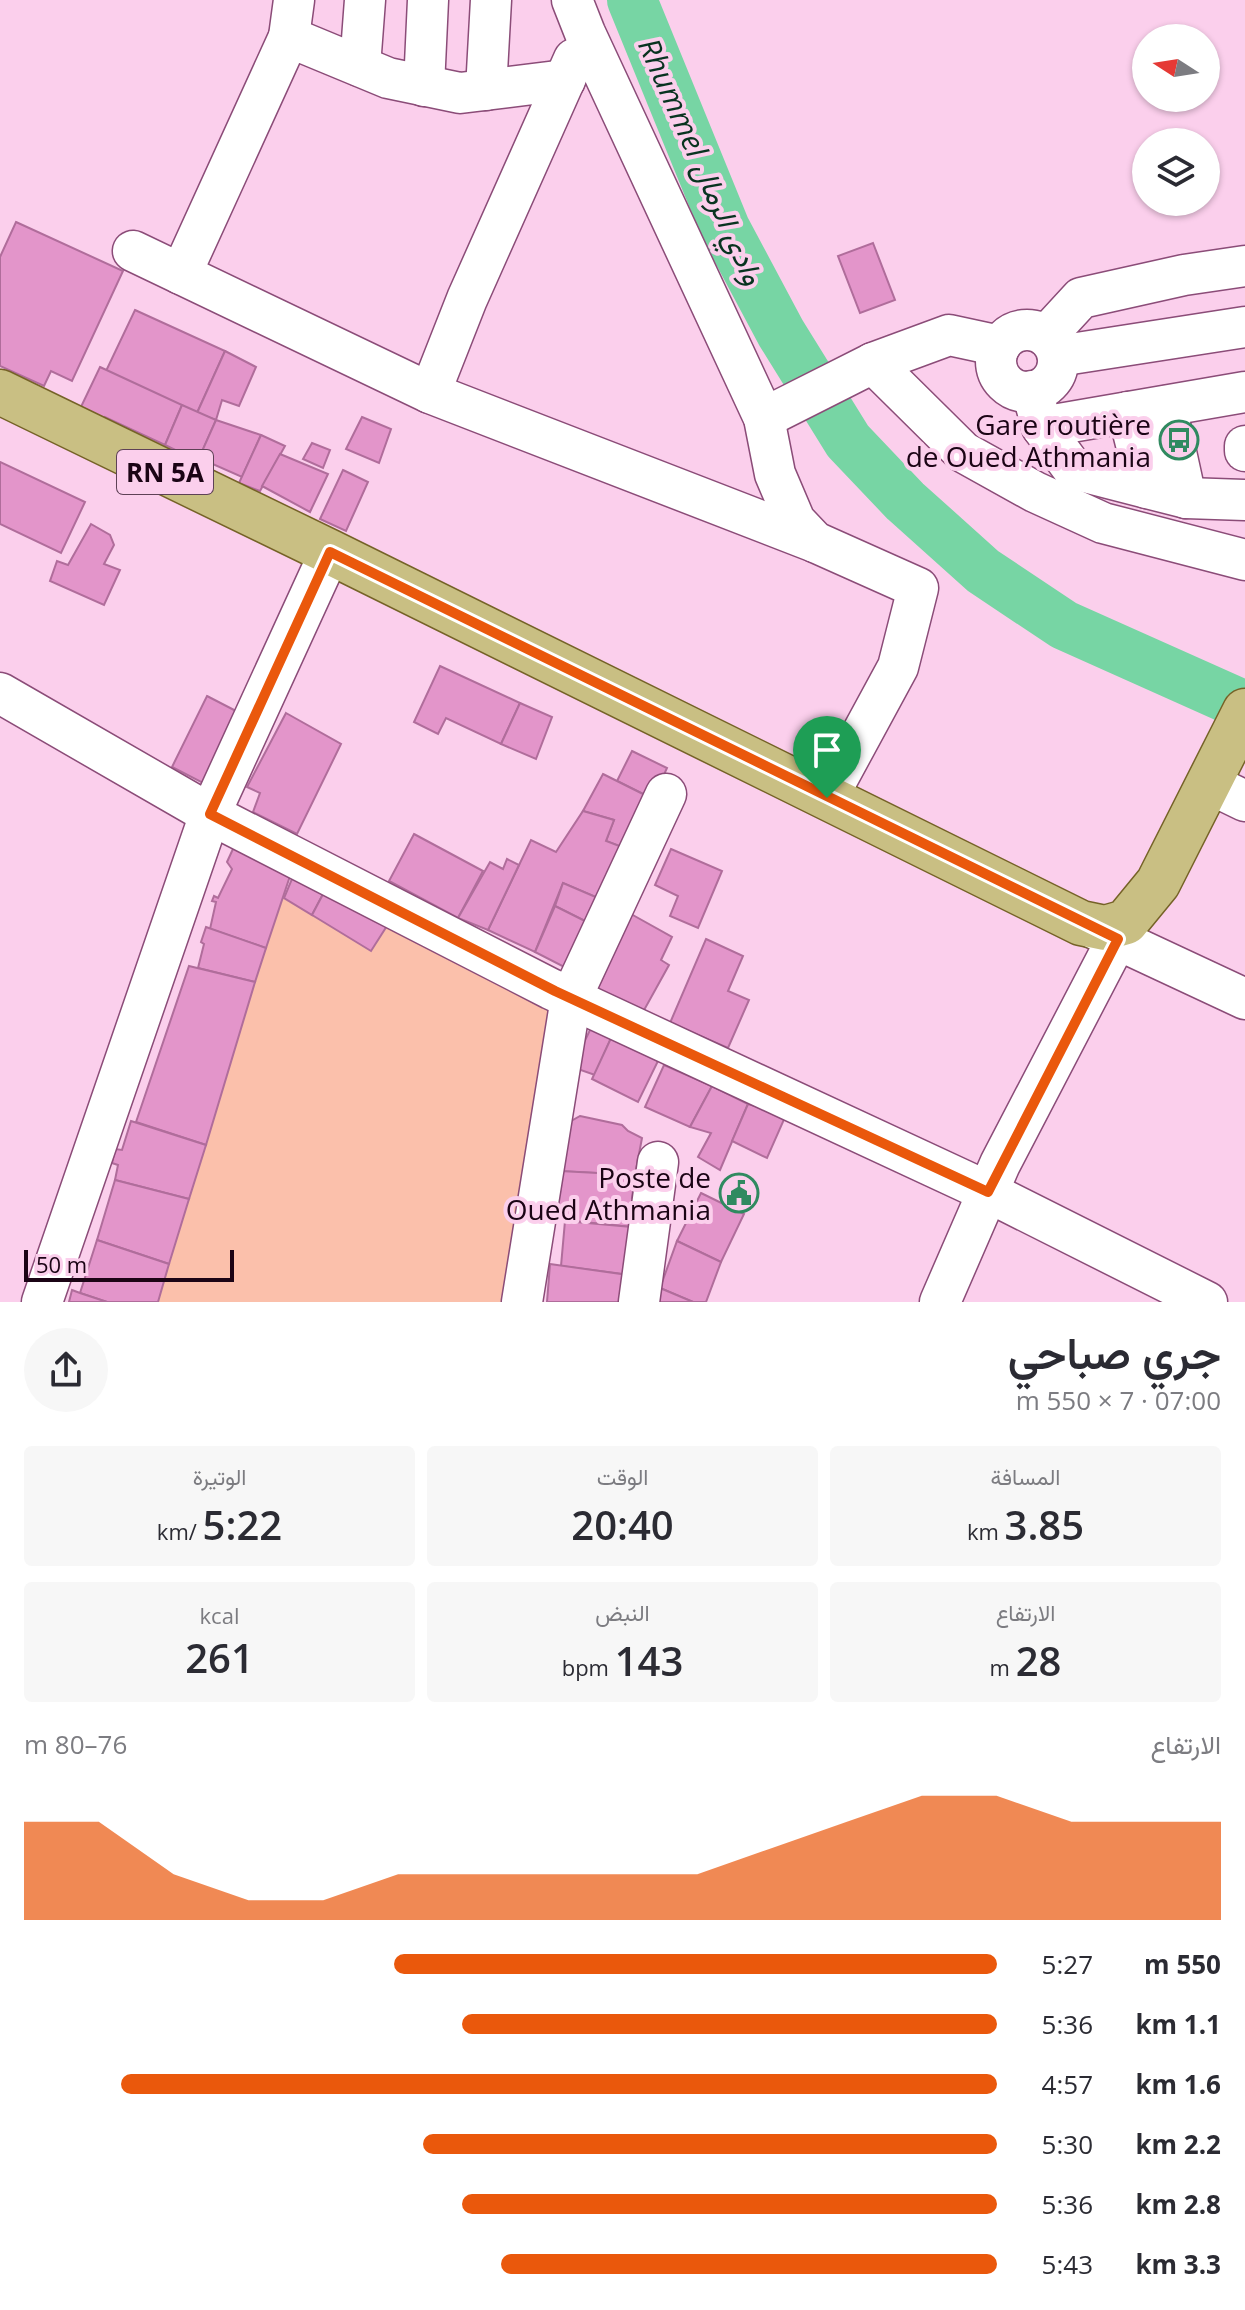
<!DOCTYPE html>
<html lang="ar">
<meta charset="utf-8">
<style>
:root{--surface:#fff;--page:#f7f7f7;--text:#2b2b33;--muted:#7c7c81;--accent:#ea580c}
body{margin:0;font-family:"Open Sans",Vazirmatn,sans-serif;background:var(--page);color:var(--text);direction:rtl;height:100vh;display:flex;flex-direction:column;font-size:30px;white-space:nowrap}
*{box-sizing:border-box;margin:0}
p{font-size:26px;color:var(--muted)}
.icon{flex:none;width:44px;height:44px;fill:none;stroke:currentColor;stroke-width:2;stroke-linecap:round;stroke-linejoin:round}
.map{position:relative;height:1302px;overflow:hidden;direction:ltr}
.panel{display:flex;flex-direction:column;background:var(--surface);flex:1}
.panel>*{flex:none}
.needle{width:52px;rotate:282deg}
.fabs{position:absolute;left:1132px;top:24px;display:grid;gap:16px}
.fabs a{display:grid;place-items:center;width:88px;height:88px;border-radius:50%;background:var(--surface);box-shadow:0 2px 6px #0004;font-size:40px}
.scale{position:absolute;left:24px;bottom:20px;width:210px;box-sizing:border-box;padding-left:8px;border:4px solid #1b0415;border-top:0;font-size:22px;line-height:28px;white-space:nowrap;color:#1b0415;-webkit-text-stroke:6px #fbcfec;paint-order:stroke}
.pin{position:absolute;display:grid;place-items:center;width:68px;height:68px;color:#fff;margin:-82px -34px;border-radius:50% 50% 50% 0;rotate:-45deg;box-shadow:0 0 8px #0007}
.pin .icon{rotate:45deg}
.round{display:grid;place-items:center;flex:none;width:84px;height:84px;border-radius:42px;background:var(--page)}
.overview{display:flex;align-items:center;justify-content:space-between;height:136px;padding:0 24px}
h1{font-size:44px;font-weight:600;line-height:60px}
.figures{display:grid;grid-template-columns:repeat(3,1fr);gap:12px;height:136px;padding:8px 24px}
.figures div{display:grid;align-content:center;border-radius:8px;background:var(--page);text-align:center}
.figures b{font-size:40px;font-weight:600}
.figures small{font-size:22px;font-weight:400}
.figures p{font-size:22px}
.chart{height:224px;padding:16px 24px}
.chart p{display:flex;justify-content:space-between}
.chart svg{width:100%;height:144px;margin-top:8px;fill:var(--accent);opacity:.7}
ul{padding:0 24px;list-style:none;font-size:26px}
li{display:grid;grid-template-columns:128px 96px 1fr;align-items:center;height:60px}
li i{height:20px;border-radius:10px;background:var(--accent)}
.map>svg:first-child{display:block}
.green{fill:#fbc0ab}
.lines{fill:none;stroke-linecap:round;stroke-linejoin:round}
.river{stroke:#77d5a4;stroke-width:50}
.building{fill:#e395ca;stroke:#b06d9b;stroke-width:2}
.minor-casing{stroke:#8b4c78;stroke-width:43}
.major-casing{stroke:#756227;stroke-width:47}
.minor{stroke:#fff;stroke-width:40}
.major{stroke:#c9bf83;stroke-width:44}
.route-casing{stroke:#fff;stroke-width:16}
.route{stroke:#ea580c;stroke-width:10}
.labels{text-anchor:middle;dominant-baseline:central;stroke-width:8;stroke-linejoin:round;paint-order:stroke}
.shield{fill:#fbcfec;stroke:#5e4156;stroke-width:2}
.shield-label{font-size:26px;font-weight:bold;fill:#1b0415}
.poi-label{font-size:28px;fill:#1b0415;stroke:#fbcfec;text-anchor:end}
.water-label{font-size:30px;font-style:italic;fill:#083320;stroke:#fbcfec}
</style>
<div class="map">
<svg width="1245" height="1302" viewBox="0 0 1245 1302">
<rect width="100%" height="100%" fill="#fbcfec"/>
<polygon class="green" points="281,897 371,950 396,909 551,989 549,1067 513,1302 158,1302"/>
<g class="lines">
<polyline class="river" points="632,0 725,228 781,333 848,441 905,501 983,571 1064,625 1245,706"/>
</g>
<g class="building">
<polygon points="16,222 123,271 72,381 51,371 44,386 0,366 0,257"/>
<polygon points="873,243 895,300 860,313 838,256"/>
<polygon points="135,310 225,351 197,413 106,371"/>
<polygon points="225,351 256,367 239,406 222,400 216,420 197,413"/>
<polygon points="100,367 182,405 165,445 105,417 103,422 79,411"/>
<polygon points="182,405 216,420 198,461 165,445"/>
<polygon points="362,417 391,429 379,463 346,449"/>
<polygon points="216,420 261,435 242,477 199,458"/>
<polygon points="261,435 285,446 260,491 239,483"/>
<polygon points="312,443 330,450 323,468 303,459"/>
<polygon points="280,454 328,474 310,512 262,486"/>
<polygon points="0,462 85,502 61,553 0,524"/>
<polygon points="343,470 368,482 346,531 320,519"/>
<polygon points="91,524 110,535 114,545 104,564 120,570 104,605 50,581 57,561 68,565"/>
<polygon points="440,666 520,703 501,744 446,718 438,734 414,722"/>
<polygon points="207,696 238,712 203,783 172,767"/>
<polygon points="520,703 552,717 536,759 501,744"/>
<polygon points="286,713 341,744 297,834 253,812 260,793 247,787"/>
<polygon points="632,751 667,768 653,799 617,781"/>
<polygon points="603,774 653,799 622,847 606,841 614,820 583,811"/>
<polygon points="583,811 614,820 606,841 622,847 598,898 563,883 535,952 488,930 531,840 556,852"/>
<polygon points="414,834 483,871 458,918 389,881"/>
<polygon points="238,838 294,864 266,948 210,929 216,902 212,901 214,896 218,898 232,869 227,862"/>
<polygon points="671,849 722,871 698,928 670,916 678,896 655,885"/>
<polygon points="507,859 519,865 488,930 458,918 490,862 503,869"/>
<polygon points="299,862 331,879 312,915 284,898"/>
<polygon points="331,879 392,918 371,951 312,915"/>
<polygon points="563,883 598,898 587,922 555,906"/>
<polygon points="555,906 587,922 576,973 535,952"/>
<polygon points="631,914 672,937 661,960 669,965 643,1012 597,990"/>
<polygon points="206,927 266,948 255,982 198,968 204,944 201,942"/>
<polygon points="706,939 743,956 728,991 749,1000 728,1048 670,1023"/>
<polygon points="189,966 255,982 206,1145 136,1122"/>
<polygon points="591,1028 612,1036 595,1075 572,1067"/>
<polygon points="612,1036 658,1061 638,1102 592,1079"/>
<polygon points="664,1065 712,1086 690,1127 645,1107"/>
<polygon points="712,1086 748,1104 720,1170 698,1157 711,1133 690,1127"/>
<polygon points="748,1104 786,1115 767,1158 732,1141"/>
<polygon points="580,1116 622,1125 628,1131 642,1138 635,1175 557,1171 566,1124"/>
<polygon points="131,1121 206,1145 189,1199 115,1180 118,1165 112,1163 115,1149 122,1150"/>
<polygon points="560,1171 635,1175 632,1198 637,1199 631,1227 555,1219"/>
<polygon points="115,1180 189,1199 169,1264 97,1240"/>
<polygon points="701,1193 744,1214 721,1262 677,1241"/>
<polygon points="565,1221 632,1227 623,1274 561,1266"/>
<polygon points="97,1240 169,1264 158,1302 107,1302 80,1293"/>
<polygon points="677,1241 721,1262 706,1302 693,1302 660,1288"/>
<polygon points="550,1264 628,1275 624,1302 547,1302"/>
<polygon points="660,1288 693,1302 654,1302"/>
<polygon points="72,1290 80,1293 107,1302 69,1302"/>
</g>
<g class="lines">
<defs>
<g id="minor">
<polyline points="572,0 585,33 764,418 775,474 795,521 815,542 918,588 898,667 827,798"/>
<polyline points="289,37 294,0"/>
<polyline points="360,66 365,0"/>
<polyline points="424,86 428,0"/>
<polyline points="486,90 491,0"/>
<polyline points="133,251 430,393 815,542"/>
<polyline points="181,274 289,37 388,78 460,93 565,80"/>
<circle cx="1027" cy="361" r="31"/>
<polyline points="1046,336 1081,298 1184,275 1245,266"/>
<polyline points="1058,356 1245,327"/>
<polyline points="873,363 963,452 1035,492 1103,523 1245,560"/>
<polyline points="1032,391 1042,427 1073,469 1186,498 1245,500"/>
<polyline points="430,393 467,299 574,59"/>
<polyline points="1166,406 1186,498"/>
<polyline points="1128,412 1147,488"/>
<polyline points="764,418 873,363 949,335 1000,346"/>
<polyline points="1042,427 1245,392"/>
<polyline points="1245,446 1245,451"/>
<polyline points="0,693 210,814 551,989 988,1192 1207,1302"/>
<polyline points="1210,784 1245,801"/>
<polyline points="1093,928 1245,999"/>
<polyline points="42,1302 210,814 330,552"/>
<polyline points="522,1302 571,998 666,794"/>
<polyline points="639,1302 658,1162"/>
<polyline points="940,1302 1000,1164 1126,922"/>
</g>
<polyline id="major" points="0,392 330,552 1081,923 1105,928 1126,922 1158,883 1245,711"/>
</defs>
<use href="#minor" class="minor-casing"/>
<use href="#major" class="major-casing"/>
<use href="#minor" class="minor"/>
<use href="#major" class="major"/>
</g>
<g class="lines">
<defs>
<polygon id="route" points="330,552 1118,939 988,1192 555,991 210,814"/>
</defs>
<use href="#route" class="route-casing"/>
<use href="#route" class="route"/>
</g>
<defs>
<symbol id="bus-ring" viewBox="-11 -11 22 22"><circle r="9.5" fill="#fbcfec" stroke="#308a60" stroke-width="1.5"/><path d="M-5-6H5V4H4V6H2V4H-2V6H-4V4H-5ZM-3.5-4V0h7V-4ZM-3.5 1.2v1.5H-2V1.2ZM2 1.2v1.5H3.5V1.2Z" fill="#308a60"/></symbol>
<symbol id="civic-ring" viewBox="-11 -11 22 22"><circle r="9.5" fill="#fbcfec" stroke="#308a60" stroke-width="1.5"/><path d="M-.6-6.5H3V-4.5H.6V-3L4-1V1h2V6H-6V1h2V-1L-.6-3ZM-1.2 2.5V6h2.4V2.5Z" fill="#308a60"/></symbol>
</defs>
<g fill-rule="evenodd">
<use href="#bus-ring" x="1157" y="418" width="44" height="44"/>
<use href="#civic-ring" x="717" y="1171" width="44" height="44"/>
</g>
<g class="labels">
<rect class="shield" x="117" y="450" width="96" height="44" rx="6"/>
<g class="shield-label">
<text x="165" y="472">RN 5A</text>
</g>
<g class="poi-label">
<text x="1151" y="424">Gare routière<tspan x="1151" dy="32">de Oued Athmania</tspan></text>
<text x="711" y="1177">Poste de<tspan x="711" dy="32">Oued Athmania</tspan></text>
</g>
<g class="water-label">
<text transform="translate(702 161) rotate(66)">Rhummel وادي الرمال</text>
</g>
</g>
</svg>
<div class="fabs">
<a><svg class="needle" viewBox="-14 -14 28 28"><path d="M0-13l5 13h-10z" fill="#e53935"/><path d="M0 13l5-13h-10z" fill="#7c7c81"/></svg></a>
<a><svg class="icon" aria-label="layers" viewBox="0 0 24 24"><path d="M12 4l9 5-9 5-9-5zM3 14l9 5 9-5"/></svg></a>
</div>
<div class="scale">50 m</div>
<div class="pin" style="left:827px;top:798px;background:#1e9e55"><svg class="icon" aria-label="arrive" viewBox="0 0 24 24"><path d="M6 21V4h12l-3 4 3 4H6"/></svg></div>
</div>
<section class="panel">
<div class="overview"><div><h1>جري صباحي</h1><p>07:00 · 7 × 550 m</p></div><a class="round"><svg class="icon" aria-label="share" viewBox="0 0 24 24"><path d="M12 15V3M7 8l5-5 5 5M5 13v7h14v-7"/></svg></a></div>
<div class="figures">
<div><p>المسافة</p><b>3.85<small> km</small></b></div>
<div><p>الوقت</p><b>20:40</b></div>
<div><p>الوتيرة</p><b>5:22<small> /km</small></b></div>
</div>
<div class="figures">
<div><p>الارتفاع</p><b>28<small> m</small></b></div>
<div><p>النبض</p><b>143<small> bpm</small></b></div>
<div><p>kcal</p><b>261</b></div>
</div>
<div class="chart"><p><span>الارتفاع</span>76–80 m</p>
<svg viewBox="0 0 160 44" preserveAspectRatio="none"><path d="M0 44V14L10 14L20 30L30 38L40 38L50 30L60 30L70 30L80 30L90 30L100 22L110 14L120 6L130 6L140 14L150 14L160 14V44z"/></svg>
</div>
<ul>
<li><b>550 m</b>5:27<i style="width:62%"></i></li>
<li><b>1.1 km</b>5:36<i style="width:55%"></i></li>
<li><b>1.6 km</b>4:57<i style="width:90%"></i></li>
<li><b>2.2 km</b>5:30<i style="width:59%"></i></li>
<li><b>2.8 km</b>5:36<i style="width:55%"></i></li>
<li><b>3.3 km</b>5:43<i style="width:51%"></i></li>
</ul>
</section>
